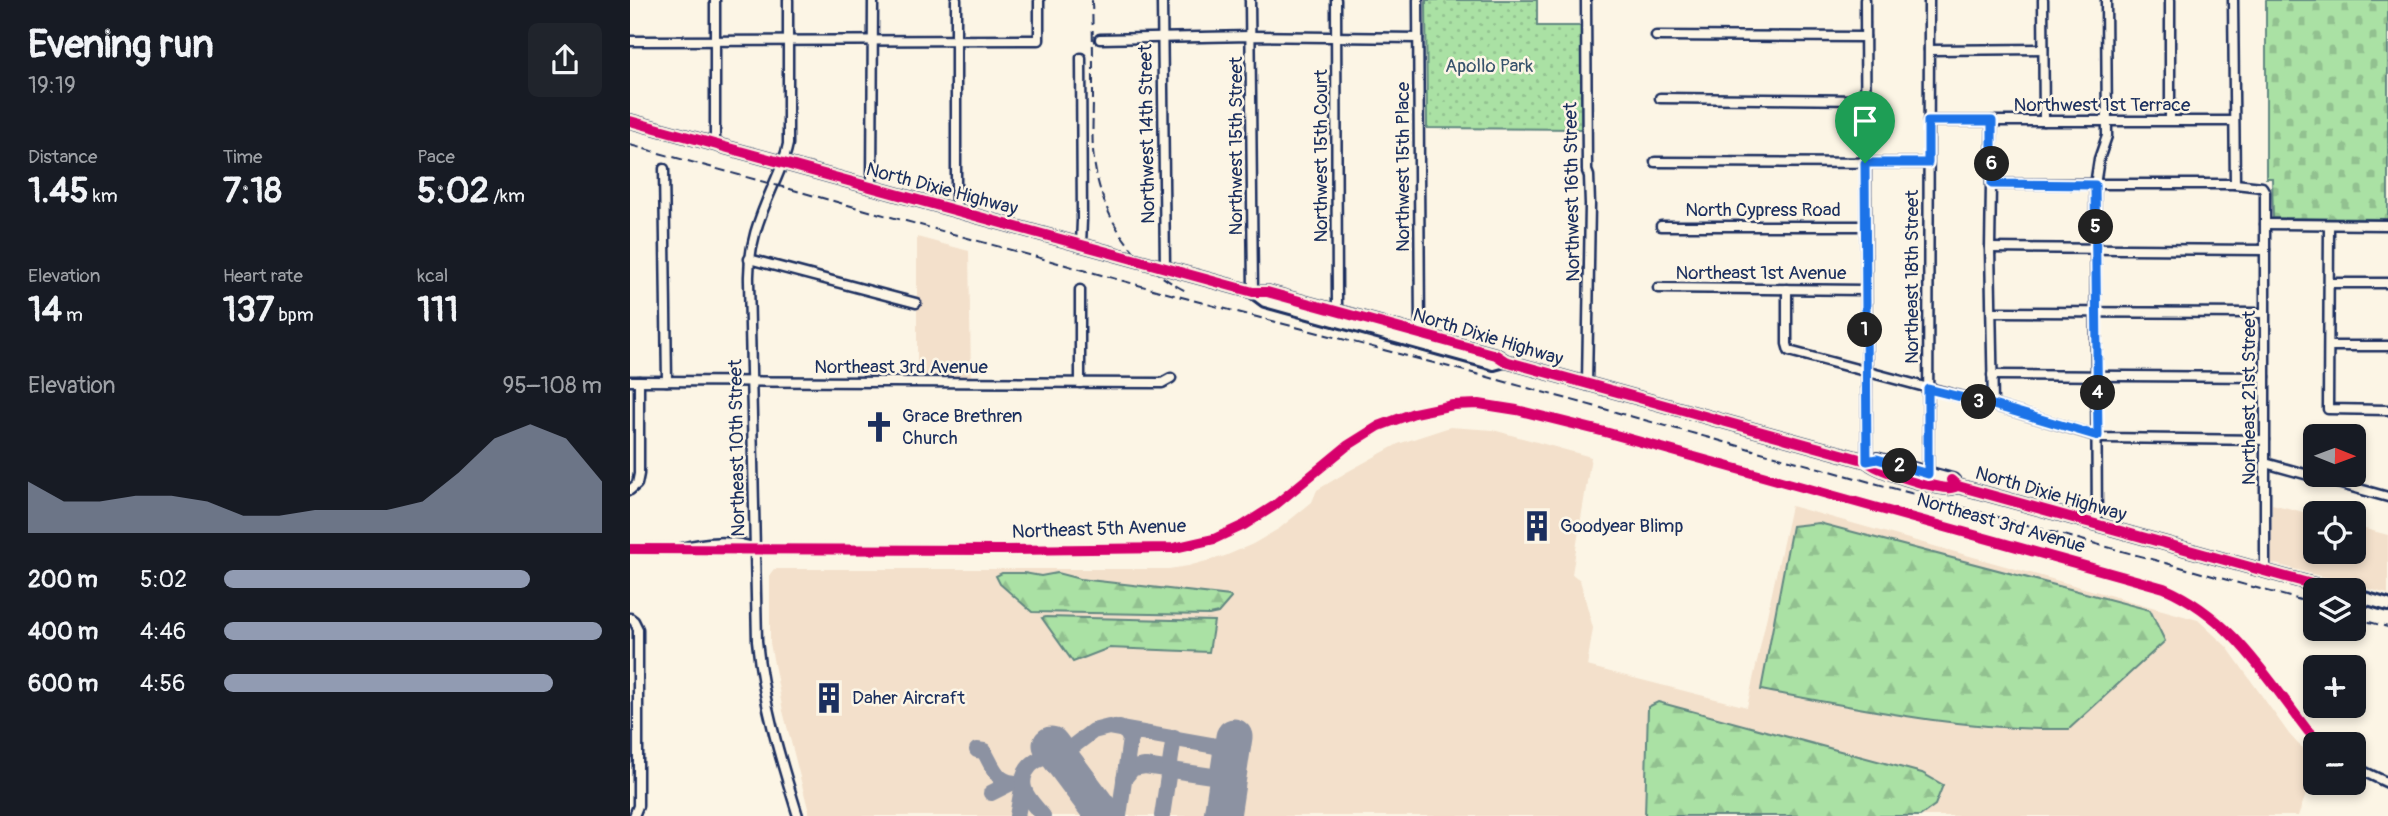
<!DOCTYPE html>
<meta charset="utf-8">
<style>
:root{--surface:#171b24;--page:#20242c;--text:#f1f3f6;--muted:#9ea1a6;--accent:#919bb2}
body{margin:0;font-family:Pangolin,sans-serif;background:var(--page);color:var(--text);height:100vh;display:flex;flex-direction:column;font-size:26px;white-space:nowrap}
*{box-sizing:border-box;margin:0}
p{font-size:23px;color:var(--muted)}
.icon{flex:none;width:38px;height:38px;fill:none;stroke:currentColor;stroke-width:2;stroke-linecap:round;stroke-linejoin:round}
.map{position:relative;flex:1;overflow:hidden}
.sheet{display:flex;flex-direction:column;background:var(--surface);width:630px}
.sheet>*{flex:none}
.needle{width:46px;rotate:91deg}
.tools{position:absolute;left:1673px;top:424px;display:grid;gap:14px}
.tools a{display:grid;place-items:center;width:63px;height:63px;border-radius:10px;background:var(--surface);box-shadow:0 4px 10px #0003;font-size:35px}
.pin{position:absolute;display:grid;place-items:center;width:60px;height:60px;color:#fff;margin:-72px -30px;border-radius:50% 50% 50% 0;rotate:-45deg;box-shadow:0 0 7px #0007}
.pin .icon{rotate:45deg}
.km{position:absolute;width:35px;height:35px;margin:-18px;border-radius:50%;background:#222;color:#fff;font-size:19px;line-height:35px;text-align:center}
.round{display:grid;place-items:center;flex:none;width:74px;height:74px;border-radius:10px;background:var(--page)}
.headline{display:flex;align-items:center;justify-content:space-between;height:119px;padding:0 28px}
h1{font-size:38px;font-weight:700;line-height:52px}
.metrics{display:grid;grid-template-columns:repeat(3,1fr);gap:10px;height:119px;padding:7px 28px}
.metrics div{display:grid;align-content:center}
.metrics b{font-size:35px;font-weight:700}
.metrics small{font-size:19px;font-weight:400}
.metrics p{font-size:19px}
.chart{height:196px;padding:14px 28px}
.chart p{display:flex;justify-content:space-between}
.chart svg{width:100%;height:126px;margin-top:7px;fill:var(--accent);opacity:.7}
ul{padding:0 28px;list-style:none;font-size:23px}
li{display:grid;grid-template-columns:112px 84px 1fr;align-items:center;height:52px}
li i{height:18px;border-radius:9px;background:var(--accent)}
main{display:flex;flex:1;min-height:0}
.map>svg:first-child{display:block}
.built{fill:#f3e0cb}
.grass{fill:url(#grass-dots);stroke:#628881;stroke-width:2}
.forest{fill:url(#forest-firs);stroke:#628881;stroke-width:2}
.cemetery{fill:url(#cemetery-stones);stroke:#628881;stroke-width:2}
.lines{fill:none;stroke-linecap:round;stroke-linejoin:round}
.taxiway{stroke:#8c92a2;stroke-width:16}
.runway{stroke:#8c92a2;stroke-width:37}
.minor-casing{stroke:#1b2f5e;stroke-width:13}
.major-casing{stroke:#1b2f5e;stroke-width:16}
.minor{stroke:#fcf5e5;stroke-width:8}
.major{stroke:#fcf5e5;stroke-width:10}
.rail{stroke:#1b2f5e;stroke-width:2;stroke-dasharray:10 5;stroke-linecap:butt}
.cycleway-casing{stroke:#fcf5e5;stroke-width:15}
.cycleway{stroke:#d6006c;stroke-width:10}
.route-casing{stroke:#fff;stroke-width:14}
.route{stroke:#1a73e8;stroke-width:9}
.labels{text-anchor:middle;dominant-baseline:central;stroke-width:5;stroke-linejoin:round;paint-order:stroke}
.park-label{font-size:19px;fill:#38536c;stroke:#fcf5e5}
.street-label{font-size:19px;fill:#1b2f5e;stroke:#fcf5e5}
.poi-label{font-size:19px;fill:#1b2f5e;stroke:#fcf5e5;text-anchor:start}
</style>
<main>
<section class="sheet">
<div class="headline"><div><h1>Evening run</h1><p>19:19</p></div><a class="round"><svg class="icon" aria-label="share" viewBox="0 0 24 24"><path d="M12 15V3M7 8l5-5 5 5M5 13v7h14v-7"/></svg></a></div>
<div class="metrics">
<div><p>Distance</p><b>1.45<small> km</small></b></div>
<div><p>Time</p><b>7:18</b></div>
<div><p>Pace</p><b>5:02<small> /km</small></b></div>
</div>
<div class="metrics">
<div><p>Elevation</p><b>14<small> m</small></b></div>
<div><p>Heart rate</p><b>137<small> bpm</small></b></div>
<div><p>kcal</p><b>111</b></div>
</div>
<div class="chart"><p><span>Elevation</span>95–108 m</p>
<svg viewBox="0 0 160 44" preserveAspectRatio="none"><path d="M0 44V26L10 33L20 33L30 31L40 31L50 33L60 38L70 38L80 36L90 36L100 36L110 33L120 23L130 11L140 6L150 11L160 26V44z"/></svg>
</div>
<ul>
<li><b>200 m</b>5:02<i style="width:81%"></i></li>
<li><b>400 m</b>4:46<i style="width:100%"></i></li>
<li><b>600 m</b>4:56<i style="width:87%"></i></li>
</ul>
</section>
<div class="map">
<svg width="1758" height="816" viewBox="0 0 1758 816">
<defs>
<pattern id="grass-dots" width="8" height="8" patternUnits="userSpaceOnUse" patternTransform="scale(1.75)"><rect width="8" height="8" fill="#aae1a4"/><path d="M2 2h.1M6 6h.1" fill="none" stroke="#92c190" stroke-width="1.8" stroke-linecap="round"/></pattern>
<pattern id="forest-firs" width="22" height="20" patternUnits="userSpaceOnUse" patternTransform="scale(1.75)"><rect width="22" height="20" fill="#aae1a4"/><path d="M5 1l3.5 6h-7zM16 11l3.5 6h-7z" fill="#92c190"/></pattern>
<pattern id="cemetery-stones" width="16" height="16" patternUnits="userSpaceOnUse" patternTransform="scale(1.75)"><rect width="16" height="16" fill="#aae1a4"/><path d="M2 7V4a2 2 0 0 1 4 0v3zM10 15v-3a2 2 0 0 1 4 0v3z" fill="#92c190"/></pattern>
</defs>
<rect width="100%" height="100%" fill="#fcf5e5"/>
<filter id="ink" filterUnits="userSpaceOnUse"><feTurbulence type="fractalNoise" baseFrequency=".0143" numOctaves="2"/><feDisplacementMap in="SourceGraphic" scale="14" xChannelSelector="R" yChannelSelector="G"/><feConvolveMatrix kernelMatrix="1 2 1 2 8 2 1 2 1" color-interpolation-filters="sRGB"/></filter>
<g filter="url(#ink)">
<g class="built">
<polygon points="287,237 339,251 341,378 287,377"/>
<polygon points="820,427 863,430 961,457 942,574 950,580 963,628 957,666 1117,707 1161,506 1568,620 1597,647 1659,734 1668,744 1682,755 1678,789 1668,816 180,816 153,711 140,643 140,574 144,569 539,569 558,566 595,556 623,544 650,528 682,502 687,490 717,472 768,444"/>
<polygon points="1642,504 1685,515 1685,551 1724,551 1724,526 1758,535 1758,594 1641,563"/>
</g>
<polygon class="grass" points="796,0 907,0 907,26 953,26 953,129 797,128"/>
<g class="forest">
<path d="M 1189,523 L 1520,610 L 1535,641 L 1439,729 C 1335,731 1233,709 1131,690 L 1162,526 Z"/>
<polygon points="372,573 394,573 411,576 427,573 450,579 600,596 601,598 588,613 579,615 402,612 370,584 366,576"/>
<polygon points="416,617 584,621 579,652 479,648 443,662 412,618"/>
<polygon points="1028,702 1292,773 1313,785 1305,805 1290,816 1015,816 1018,707"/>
</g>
<polygon class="cemetery" points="1636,0 1758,0 1758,219 1643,218 1642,178 1636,178"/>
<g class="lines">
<g class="taxiway">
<path d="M 347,750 L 354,751 C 365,771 367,785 393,783 L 387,816"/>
<polyline points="430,756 463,731 479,727 586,746 594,755 599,774"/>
<polyline points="494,779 503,768 515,766 582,776 594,784 596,793"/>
<polyline points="361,793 379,784"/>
<path d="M 413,816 C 407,808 396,798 394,788 C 388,765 419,747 435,763"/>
<polyline points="489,816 500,739 497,733 490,728"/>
<polyline points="532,816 544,737"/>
</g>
<g class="runway">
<polyline points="421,745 474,816"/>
<polyline points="592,816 604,737"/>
</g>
<defs>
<g id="minor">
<path d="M 158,0 L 158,144 C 155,160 149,172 143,186 C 129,218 118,246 119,281 L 127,641 C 133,702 150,758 168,816"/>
<polyline points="532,0 535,268"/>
<polyline points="620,0 623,292"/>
<polyline points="706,0 707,311"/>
<polyline points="788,0 790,334"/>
<polyline points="956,0 957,171 959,176 960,204 957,385"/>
<polyline points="1235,0 1237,461"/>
<polyline points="1413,0 1414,121"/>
<polyline points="1540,0 1540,120"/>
<polyline points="1603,0 1605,184"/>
<polyline points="1026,36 1235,37"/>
<polyline points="470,39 621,36 788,38"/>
<polyline points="0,41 409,40 409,0"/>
<polyline points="1299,50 1413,49"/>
<polyline points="1030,98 1234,100"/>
<polyline points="1298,121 1603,121"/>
<polyline points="1362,121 1360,248 1363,405"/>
<polyline points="85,144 85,0"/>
<polyline points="1025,162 1298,163"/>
<polyline points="34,169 37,381"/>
<polyline points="1362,184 1605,184 1632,187 1635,192 1635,571"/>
<polyline points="242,188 243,0"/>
<polyline points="326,211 326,0"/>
<polyline points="1635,224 1758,225"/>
<polyline points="1699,225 1698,409 1758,410"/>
<polyline points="1031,226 1235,226"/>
<polyline points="451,245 452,220 451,58"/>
<polyline points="1360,248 1635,250"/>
<polyline points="119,259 286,303"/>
<polyline points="1700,283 1758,283"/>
<polyline points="1028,288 1234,290"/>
<polyline points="1157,289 1157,344 1159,351 1363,405 1473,438 1635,440"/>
<polyline points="450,290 450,383"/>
<polyline points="1362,312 1635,313"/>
<polyline points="1700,346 1758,346"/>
<polyline points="1362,375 1635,377"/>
<polyline points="0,381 532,383 541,378"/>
<polyline points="1635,463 1758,497"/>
<polyline points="1298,474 1299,0"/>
<polyline points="0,490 7,484 9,474 9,381"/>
<polyline points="1467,525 1465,185 1469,159 1477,136 1476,0"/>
<path d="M 51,548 C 73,542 103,539 124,548"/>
<path d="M 0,549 L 372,550 L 544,548 L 584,539 L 614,525 L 644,506 L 717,446 L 749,426 L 784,413 L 823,405 L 849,404 L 887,410 L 975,432 L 1534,588 C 1601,617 1635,675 1678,731 L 1692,744"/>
<polyline points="0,618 4,621 8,629 8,806 4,816"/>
<polyline points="1724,767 1758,783"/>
</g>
<g id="major">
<path d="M 0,121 L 623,292 L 637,292 L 866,355 L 875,361 L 1237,461 C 1246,471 1302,487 1317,488 C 1322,489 1324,487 1328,486"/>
<polyline points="623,292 635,301 864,364 875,361"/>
<polyline points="1237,461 1247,459 1323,480 1328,486 1703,590"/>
<polyline points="1724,595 1758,605"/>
</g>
</defs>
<use href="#minor" class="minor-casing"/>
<use href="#major" class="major-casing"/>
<use href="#minor" class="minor"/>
<use href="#major" class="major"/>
<g class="rail">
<path d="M 462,0 C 463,32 463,65 463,97 C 463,120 461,144 465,167 C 474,222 506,266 556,291"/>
<polyline points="0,145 577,304 854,376 1685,604"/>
<polyline points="1724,618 1758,627"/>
</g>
<defs>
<g id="cycleway">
<path d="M 0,121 L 623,292 L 637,292 L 866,355 L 875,361 L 1237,461 C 1246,471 1302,487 1317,488 C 1322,489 1324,487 1328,486"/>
<polyline points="1321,480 1328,486 1703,590"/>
<path d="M 0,549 L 372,550 L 544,548 L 584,539 L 614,525 L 644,506 L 717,446 L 749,426 L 784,413 L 823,405 L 849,404 L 887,410 L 975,432 L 1534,588 C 1601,617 1635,675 1678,731 L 1692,744"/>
</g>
</defs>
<use href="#cycleway" class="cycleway-casing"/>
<use href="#cycleway" class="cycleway"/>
</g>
</g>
<g class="lines" filter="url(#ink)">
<defs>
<polygon id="route" points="1298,121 1362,121 1362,184 1465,185 1468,436 1363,405 1298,389 1298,474 1247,459 1237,461 1235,163 1298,163"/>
</defs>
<use href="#route" class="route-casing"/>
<use href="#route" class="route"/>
</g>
<defs>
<symbol id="church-bare" viewBox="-9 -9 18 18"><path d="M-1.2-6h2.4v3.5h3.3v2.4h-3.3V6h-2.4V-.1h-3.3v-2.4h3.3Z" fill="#1b2f5e" stroke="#fcf5e5" stroke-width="2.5" paint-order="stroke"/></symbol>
<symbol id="building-bare" viewBox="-9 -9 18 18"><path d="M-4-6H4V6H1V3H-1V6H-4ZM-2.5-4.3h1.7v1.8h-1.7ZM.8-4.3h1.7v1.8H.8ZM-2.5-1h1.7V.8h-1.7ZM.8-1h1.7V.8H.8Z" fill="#1b2f5e" stroke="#fcf5e5" stroke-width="2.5" paint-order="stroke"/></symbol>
</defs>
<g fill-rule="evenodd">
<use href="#church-bare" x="227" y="405" width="44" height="44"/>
<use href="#building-bare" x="885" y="504" width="44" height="44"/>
<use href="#building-bare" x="177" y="676" width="44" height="44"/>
</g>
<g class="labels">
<g class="park-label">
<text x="859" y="66">Apollo Park</text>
</g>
<g class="street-label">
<text x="1472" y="105">Northwest 1st Terrace</text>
<text transform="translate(517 134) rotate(-91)">Northwest 14th Street</text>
<text transform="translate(606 146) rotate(-90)">Northwest 15th Street</text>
<text transform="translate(691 156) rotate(-90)">Northwest 15th Court</text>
<text transform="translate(773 167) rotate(-90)">Northwest 15th Place</text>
<text transform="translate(312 189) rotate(15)">North Dixie Highway</text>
<text transform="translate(942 192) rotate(-91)">Northwest 16th Street</text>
<text x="1133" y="210">North Cypress Road</text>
<text x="1131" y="273">Northeast 1st Avenue</text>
<text transform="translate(1282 277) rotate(-90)">Northeast 18th Street</text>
<text transform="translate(858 337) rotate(17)">North Dixie Highway</text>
<text x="271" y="367">Northeast 3rd Avenue</text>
<text transform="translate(1619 398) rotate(-90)">Northeast 21st Street</text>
<text transform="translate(107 448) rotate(-91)">Northeast 10th Street</text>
<text transform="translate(1421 494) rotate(16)">North Dixie Highway</text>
<text transform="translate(1371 523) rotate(16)">Northeast 3rd Avenue</text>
<text transform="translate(469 529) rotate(-2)">Northeast 5th Avenue</text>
</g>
<g class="poi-label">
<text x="272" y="416">Grace Brethren<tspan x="272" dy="22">Church</tspan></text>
<text x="930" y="526">Goodyear Blimp</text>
<text x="222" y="698">Daher Aircraft</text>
</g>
</g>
</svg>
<div class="tools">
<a><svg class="needle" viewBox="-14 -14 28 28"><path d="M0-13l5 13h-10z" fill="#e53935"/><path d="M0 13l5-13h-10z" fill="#9ea1a6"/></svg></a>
<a><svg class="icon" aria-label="locate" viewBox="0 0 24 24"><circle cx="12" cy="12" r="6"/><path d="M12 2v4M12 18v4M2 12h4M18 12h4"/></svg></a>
<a><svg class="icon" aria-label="layers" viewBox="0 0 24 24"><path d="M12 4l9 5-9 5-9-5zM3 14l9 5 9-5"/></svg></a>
<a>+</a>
<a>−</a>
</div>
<div class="pin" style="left:1235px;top:163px;background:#1e9e55"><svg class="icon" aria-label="arrive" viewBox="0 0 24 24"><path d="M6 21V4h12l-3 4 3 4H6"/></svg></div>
<b class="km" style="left:1235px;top:330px">1</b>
<b class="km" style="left:1270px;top:466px">2</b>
<b class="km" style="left:1349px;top:402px">3</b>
<b class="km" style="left:1468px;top:393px">4</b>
<b class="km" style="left:1466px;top:227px">5</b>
<b class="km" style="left:1362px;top:164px">6</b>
</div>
</main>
